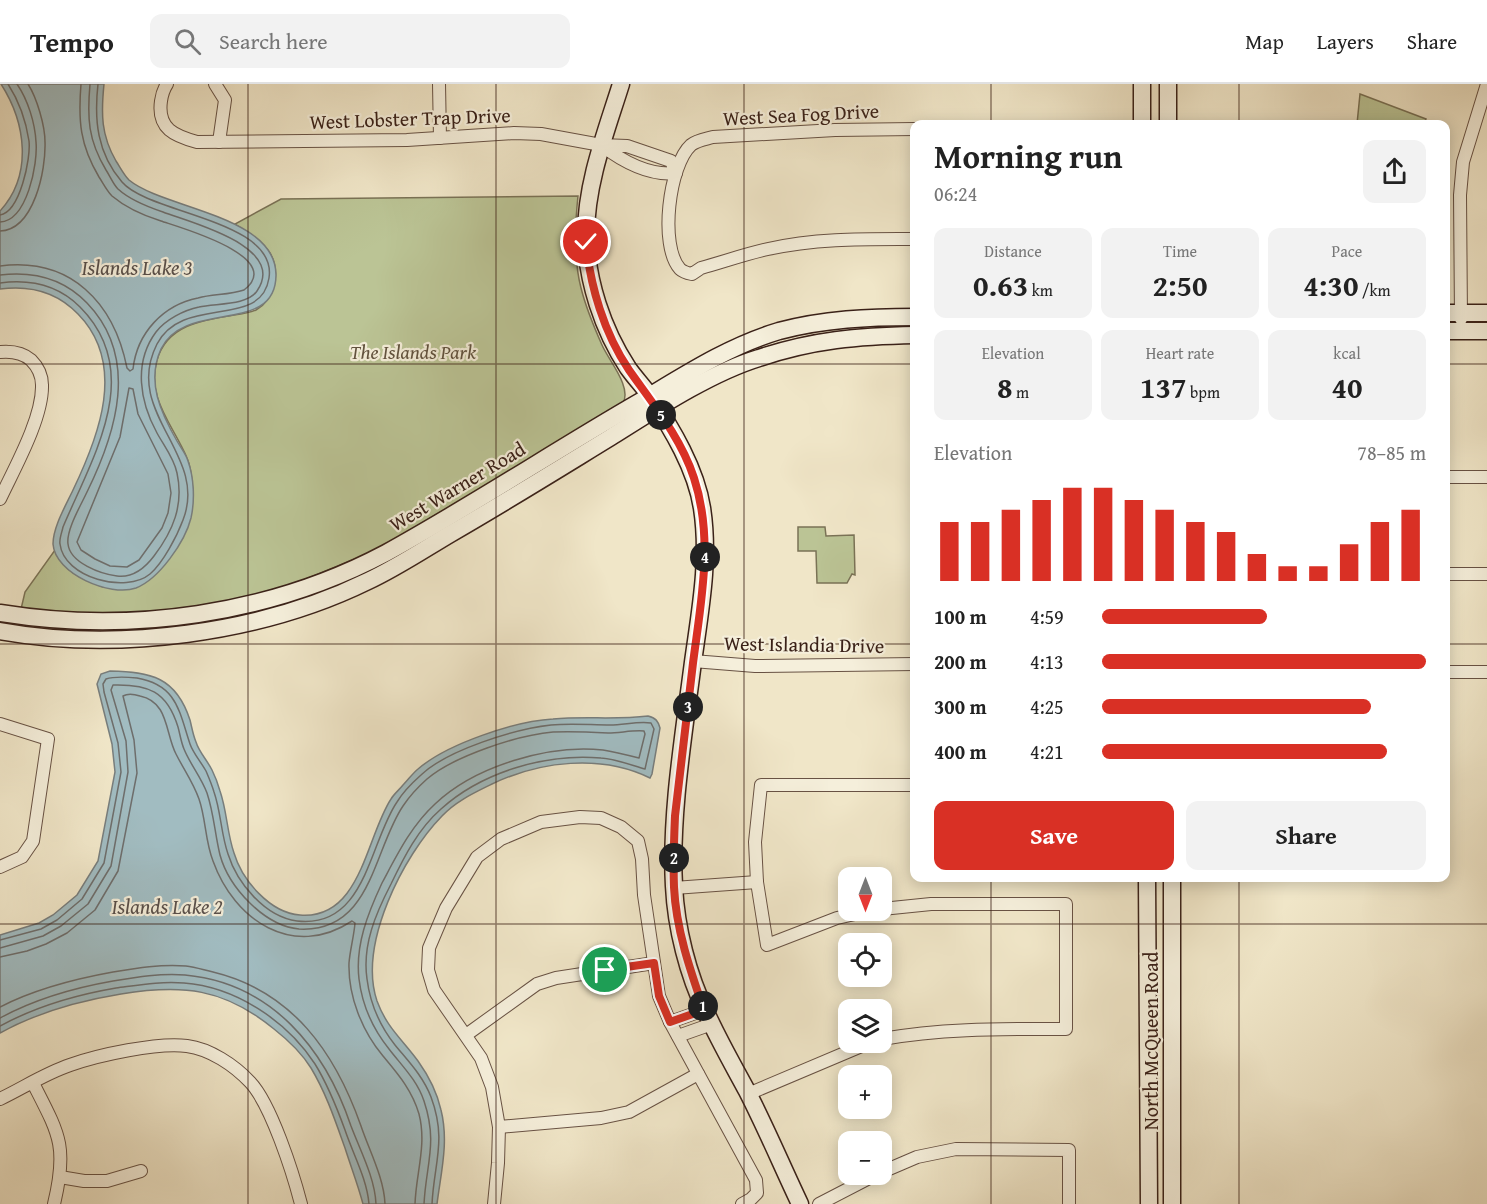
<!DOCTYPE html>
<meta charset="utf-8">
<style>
:root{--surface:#fff;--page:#f2f2f2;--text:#222;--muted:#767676;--line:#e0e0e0;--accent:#d93025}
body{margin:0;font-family:"Gentium Book Plus",serif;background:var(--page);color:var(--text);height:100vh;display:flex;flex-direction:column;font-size:22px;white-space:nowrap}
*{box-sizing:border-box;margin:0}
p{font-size:20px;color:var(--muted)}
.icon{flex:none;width:33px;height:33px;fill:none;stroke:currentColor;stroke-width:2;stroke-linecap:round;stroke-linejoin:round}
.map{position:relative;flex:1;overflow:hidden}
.panel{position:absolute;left:910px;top:36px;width:540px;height:762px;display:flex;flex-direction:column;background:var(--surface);border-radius:12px;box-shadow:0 3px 15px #0003}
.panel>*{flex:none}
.needle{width:39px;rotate:180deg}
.tools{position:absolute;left:838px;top:783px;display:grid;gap:12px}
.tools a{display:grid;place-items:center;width:54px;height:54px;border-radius:12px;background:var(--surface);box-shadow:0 3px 15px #0003;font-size:30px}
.pin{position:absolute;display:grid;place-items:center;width:51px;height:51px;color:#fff;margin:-26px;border:3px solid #fff;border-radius:50%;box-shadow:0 2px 6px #0007}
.km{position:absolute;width:30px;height:30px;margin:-15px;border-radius:50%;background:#222;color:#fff;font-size:16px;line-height:30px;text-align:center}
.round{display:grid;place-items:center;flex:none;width:63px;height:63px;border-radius:12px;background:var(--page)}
.summary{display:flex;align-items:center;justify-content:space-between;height:102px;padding:0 24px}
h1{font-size:33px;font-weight:600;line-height:45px}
.stats{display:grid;grid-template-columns:repeat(3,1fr);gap:9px;height:102px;padding:6px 24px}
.stats div{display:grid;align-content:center;border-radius:12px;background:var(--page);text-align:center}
.stats b{font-size:30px;font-weight:600}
.stats small{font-size:16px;font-weight:400}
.stats p{font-size:16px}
.chart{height:168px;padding:12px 24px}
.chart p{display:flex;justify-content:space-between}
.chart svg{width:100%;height:108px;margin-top:6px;stroke:var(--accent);stroke-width:6}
.action{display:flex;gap:12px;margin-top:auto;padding:12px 24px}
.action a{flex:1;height:69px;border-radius:12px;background:var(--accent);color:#fff;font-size:24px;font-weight:600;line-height:69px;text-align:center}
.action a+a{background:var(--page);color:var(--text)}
ul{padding:0 24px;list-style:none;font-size:20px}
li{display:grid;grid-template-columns:96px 72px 1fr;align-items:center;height:45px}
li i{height:15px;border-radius:8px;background:var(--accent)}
header{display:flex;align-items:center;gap:36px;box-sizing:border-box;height:84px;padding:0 30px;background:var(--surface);border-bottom:2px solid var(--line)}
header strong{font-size:28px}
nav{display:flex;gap:33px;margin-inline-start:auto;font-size:21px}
.search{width:420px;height:54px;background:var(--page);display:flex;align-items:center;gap:15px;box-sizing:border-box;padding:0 21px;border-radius:12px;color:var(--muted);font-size:22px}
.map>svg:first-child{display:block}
.green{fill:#bbc495;stroke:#7a7256;stroke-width:1.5}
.water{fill:#a1bcc1;stroke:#787e7d;stroke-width:1.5}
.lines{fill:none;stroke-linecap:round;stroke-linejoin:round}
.shore{stroke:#6e6e6c;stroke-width:1.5}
.street-casing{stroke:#685244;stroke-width:14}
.secondary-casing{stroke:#3a2118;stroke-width:19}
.street{stroke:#f5efdb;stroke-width:12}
.secondary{stroke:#f5efdb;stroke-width:16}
.route-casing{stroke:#fff;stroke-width:12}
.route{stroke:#d93025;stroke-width:8}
.grid{fill:none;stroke:#3a2118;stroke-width:1.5;stroke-opacity:0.55}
.labels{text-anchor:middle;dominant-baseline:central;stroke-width:4.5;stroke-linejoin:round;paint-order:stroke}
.street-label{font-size:20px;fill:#3a2118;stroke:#f5efdb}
.park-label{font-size:20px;font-style:italic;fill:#61523e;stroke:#f5efdb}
.water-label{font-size:21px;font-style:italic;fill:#59504b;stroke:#f5efdb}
</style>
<header>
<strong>Tempo</strong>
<div class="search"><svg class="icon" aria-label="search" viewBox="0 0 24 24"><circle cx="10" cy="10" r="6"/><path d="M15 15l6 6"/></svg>Search here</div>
<nav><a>Map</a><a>Layers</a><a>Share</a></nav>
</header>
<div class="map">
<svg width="1487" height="1120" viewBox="0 0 1487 1120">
<rect width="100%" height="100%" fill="#f0e6c8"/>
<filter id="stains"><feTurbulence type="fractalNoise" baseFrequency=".00333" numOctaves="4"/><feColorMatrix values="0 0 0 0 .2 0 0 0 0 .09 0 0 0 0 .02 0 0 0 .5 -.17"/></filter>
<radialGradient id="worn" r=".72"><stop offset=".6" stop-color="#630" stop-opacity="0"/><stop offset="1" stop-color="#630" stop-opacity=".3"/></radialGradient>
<g class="green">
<polygon points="1360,10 1426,35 1424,40 1357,40"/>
<path d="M 578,112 C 575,140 574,177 581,204 C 586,224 594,243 602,261 C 609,277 632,303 623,319 L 377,466 L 294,500 L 232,517 L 197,523 L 116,531 L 21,525 L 25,508 L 55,466 C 63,488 83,495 103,503 L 193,409 C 192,398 192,385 187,374 C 173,341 146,314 157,276 C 167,241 202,236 234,231 C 242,230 249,229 256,226 C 275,215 281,188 270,169 C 262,157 247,148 235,140 L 281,115 Z"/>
<polygon points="825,443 826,452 854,451 855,491 852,490 847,499 817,499 816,467 798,467 798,443"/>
</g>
<g class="water">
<path d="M 1,0 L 104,0 C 101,30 101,51 116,77 C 120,83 124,91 129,96 C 164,125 276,131 276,191 C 276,252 185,215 161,265 C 146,298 161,329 177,357 C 181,364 186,370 188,377 C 194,394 195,416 191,434 C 185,458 159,495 136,504 C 110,513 55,490 53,460 C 53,443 66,421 73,406 C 99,352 127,280 78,230 C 57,208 30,201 0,205 L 0,127 C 33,91 26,39 1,0 Z"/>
<path d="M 110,587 C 151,588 176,593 190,636 C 192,644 193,651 196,658 C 199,668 207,676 212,686 C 215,692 218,700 220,707 C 227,727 227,749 234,769 C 242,796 270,829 300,831 C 361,836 366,753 391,715 C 394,710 399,706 403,701 C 408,696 413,689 418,685 C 447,660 515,637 553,635 C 585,632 616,636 648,632 C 656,634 658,637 660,644 L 652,690 L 650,694 C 601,670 540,677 492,700 C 474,709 456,717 442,732 C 403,772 358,860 377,917 C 387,944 402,955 418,977 C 428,991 437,1008 441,1026 C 449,1058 441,1088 437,1120 L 363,1120 C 358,1101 351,1083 345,1064 C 335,1036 326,1009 311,984 C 301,968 288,956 274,945 C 224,904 182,900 121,910 C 78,917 38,928 0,949 L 0,851 L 39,839 L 53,831 L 77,811 L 98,777 L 115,688 L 112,660 L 97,600 L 101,590 Z"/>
</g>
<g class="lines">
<g class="shore">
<path d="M 0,131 C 20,128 31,74 29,57 C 26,37 19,17 8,0"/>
<path d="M 0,138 C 27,137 38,80 36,58 C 35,39 28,16 17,0"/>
<path d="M 0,147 C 34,146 46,86 45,58 C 45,42 37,14 28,0"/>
<path d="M 0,182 C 71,173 114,219 127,284 L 130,287 L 133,285 C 137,249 163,221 198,214 C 213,210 229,211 244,206 C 287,173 178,143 161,137 C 145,132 125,123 112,112 C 107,107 103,99 99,93 C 80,61 78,37 81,0"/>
<path d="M 0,191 C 33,187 64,195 87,219 C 140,274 116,349 87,408 C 81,421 66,446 68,460 C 70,479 101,490 117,492 C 133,494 145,484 154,472 C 173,447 184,421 177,389 C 174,374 164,362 157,349 C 140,318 133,279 156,248 C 165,236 184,226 199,223 C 215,219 247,222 257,207 C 288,162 188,138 163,128 C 148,123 130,116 118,105 C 113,100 110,92 106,86 C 88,56 87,34 90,0"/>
<path d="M 0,199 C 30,195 58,201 80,223 C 146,289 92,374 63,443 C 62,448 59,455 60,460 C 64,494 126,510 150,490 C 163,479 177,452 183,436 C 209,370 122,329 157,260 C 183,210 261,246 269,194 C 278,136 149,130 122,98 C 97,69 94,36 98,0"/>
<polygon points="129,304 133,305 138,330 168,390 171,409 168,429 162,444 139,476 127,483 110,482 95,475 81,466 77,458 120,353"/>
<path d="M 0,856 L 41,845 L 57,836 L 82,815 L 104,779 L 121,688 L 118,659 L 104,608 L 103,600 L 106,595 C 115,592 127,593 137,594 C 177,601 179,627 190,660 C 193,669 201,678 206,687 C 209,694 212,701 214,708 C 221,728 221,750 228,770 C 237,799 265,833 297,837 C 366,845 369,759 397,718 C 403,708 412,699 421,691 C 447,666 515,645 551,641 C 571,639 591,641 610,641 C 624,641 638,637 651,639 L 654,645 L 645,685 C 631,681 616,675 601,674 C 546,669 482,688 441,725 C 418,745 404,773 391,800 C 376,829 362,861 367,895 C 370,919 380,942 395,961 C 408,977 423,992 431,1013 C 447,1056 434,1079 432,1120"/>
<path d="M 0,864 L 43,852 L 61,842 L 88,820 L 111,782 L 128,688 L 126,657 L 111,606 L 113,601 C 148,600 167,607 178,643 C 180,650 181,658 184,665 C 190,680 201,693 207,709 C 214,730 215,751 220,771 C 229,804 265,842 299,845 C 372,849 373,766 403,722 C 409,713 418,703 427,695 C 454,672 518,651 553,648 C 572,647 590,648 608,649 C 620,649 632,646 644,647 L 645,650 L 639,674 C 627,671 615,668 603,666 C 549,660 475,682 435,720 C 411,742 397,771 382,799 C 368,829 355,861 359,895 C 362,920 373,945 389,965 C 402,982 417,996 424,1017 C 438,1059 426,1080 424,1120"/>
<path d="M 0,873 L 27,867 L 46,860 L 67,849 L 95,826 L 118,787 L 137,689 L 134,656 L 123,612 C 128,609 134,610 140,612 C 169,618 165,649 176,670 C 184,686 193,698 199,715 C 206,735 205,757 213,777 C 234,836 293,876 352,837 L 355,839 C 354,852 350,866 349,879 C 348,912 362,947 383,972 C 398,990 412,1006 419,1030 C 427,1061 416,1089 415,1120"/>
<path d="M 0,923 C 35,905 74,895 113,888 C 137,884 161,880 186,882 C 195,883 204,886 213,888 C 292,907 335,968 361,1042 C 369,1066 384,1094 385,1120"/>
<path d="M 0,934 C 35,915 73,904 113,897 C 137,893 161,889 185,891 C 272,899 325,965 351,1042 C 360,1066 375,1094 376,1120"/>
<path d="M 0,942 C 37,922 75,911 116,904 C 139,901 161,897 184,899 C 236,903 287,937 315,980 C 328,1001 337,1024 345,1046 C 353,1070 367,1095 369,1120"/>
</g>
<defs>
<g id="street">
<path d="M 167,0 C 163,6 162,10 161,17 C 157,45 175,52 197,58 L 407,56 L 514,49 L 541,50 L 601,61 L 627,62 L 671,77 L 676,89 C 650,92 622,77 601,61"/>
<polyline points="215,0 225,16 219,58"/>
<polyline points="439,0 440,54"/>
<path d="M 915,45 L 835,46 L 713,53 C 706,55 697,56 691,61 C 669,81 659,162 680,185 C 683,188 687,189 692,190 L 701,184 C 723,178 745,170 768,165 C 816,154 866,155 915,155"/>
<polyline points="1461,235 1460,111 1463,78 1487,0"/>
<path d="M 0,268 C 11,267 22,268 31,276 C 38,283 42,290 42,301 C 43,334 14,385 0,415"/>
<polyline points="1446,393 1487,393"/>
<polyline points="1446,490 1487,490"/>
<polyline points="693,577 755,582 915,580"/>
<polyline points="1446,588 1487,588"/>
<polyline points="0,640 48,655 33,757 22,773 0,783"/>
<polyline points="674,804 757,798"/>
<path d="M 882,825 L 931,820 L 1066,820 L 1066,945 C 1004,945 943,944 882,955"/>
<polyline points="873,826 837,834 767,861 757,798 755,758 761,701 915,701"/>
<polyline points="670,938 704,926"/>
<polyline points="466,951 537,900 556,894 654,879"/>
<polyline points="678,952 712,940"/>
<path d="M 33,999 C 59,1050 68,1062 54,1120"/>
<polyline points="748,1010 871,958"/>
<path d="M 0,1015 C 23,1004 46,989 70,981 C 98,971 158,958 187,962 C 210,965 234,981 250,998 C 271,1020 293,1089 301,1120"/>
<polyline points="499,1043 601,1034 629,1028 698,990"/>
<polyline points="882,1088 917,1073 956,1065 1069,1066 1069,1120"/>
<polyline points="60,1093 84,1097 107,1097 141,1087"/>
<polyline points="494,1120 498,1079 499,1043 492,1003 481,974 434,906 428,886 429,864 446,824 477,773 501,755 541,738 580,733 601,734 621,743 638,757 642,775 644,811 659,912 670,938 756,1096 757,1109 751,1115 742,1120"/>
<polyline points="819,1120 877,1090"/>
</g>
<g id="secondary">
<path d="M 621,0 C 606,48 586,99 586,150 C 586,196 603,246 628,284 C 635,294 643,302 650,312 C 672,345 696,385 702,424 C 710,476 700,527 693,578 C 684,649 670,731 674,802 C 676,844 688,891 706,928 C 718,955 733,981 747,1007 C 766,1044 782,1082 800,1120"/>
<polyline points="1142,0 1142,40"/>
<polyline points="1168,0 1168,40"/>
<polyline points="1446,229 1487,229"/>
<polyline points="1446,247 1487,247"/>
<path d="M 0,529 C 130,550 269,531 386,469 C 473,421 556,366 641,317 C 686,290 729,262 779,247 C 824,235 869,233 915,233"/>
<path d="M 0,547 C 117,568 260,550 368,497 C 396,484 423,466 450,450 C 504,419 557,386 611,353 C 654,326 710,289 759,274 C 812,256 859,252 915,251"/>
<polyline points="1147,794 1149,1120"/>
<polyline points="1172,794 1172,1120"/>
</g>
</defs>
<use href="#street" class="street-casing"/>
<use href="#secondary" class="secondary-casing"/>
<use href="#street" class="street"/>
<use href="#secondary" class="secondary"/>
</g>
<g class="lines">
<defs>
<path id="route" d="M 586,158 C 590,202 604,249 629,286 C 653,320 681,354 694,394 C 714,455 701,517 693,579 C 687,630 681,681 675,732 C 674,755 673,779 674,803 C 676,845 690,886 704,926 L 670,938 L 659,912 L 654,879 L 605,886"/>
</defs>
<use href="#route" class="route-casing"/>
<use href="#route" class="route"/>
</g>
<path class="grid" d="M 248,0 L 248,1120M 496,0 L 496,1120M 744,0 L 744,1120M 991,0 L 991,40M 1239,0 L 1239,40M 0,280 L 915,280M 1446,280 L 1487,280M 0,560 L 915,560M 1446,560 L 1487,560M 991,794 L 991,1120M 1239,794 L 1239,1120M 0,840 L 1487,840"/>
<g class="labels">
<g class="street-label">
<text transform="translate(801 30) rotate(-3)">West Sea Fog Drive</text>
<text transform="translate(410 34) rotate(-2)">West Lobster Trap Drive</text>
<text transform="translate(457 402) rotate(-31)">West Warner Road</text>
<text transform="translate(804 560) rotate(1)">West Islandia Drive</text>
<text transform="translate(1150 957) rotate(-90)">North McQueen Road</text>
</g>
<g class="park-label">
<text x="413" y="267">The Islands Park</text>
</g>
<g class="water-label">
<text x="137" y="183">Islands Lake 3</text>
<text x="167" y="822">Islands Lake 2</text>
</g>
</g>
<rect width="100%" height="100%" filter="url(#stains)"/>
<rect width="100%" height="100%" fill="url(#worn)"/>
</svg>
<div class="tools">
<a><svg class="needle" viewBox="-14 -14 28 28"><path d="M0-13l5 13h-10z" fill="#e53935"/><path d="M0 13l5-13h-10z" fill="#767676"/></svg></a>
<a><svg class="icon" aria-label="locate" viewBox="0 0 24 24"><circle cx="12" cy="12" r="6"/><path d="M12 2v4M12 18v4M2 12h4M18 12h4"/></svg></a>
<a><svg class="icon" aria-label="layers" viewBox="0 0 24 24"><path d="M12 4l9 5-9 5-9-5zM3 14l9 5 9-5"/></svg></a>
<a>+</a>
<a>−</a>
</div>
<div class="pin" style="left:605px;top:886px;background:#1e9e55"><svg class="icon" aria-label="arrive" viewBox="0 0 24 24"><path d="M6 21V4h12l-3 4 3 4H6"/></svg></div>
<div class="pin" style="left:586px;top:158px;background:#d93025"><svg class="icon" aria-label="check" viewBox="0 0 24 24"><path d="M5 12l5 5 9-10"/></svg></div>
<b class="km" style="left:703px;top:922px">1</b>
<b class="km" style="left:674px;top:774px">2</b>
<b class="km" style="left:688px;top:623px">3</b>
<b class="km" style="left:705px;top:473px">4</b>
<b class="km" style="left:661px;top:331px">5</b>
<section class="panel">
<div class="summary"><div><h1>Morning run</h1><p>06:24</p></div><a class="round"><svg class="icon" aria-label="share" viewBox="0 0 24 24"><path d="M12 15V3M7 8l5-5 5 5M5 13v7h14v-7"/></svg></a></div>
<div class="stats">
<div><p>Distance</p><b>0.63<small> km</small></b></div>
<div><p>Time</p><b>2:50</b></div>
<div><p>Pace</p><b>4:30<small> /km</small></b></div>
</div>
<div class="stats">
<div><p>Elevation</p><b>8<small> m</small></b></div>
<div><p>Heart rate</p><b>137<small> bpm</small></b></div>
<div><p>kcal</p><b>40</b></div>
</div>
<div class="chart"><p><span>Elevation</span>78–85 m</p>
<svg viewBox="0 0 160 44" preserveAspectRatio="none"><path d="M5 44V20M15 44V20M25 44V15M35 44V11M45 44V6M55 44V6M65 44V11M75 44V15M85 44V20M95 44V24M105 44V33M115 44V38M125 44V38M135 44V29M145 44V20M155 44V15"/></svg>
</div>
<ul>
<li><b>100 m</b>4:59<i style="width:51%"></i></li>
<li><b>200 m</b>4:13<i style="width:100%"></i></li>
<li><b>300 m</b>4:25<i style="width:83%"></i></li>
<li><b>400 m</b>4:21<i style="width:88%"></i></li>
</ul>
<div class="action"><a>Save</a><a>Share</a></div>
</section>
</div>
